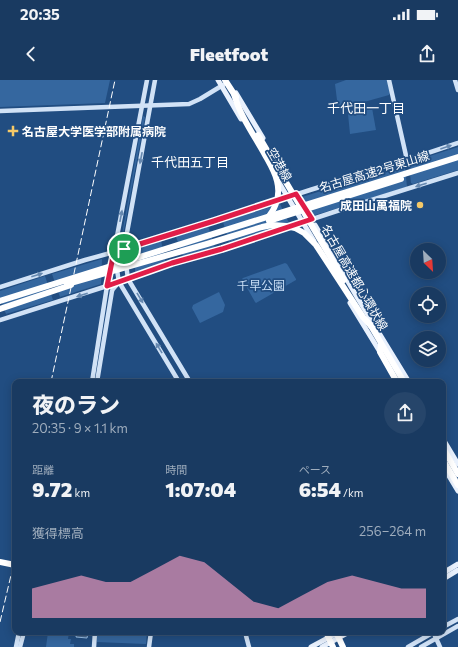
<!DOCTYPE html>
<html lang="ja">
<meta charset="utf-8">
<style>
:root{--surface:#193a61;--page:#26456a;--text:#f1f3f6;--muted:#9fadbd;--line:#375476;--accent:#e797bd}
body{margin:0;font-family:Commissioner,"Noto Sans JP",sans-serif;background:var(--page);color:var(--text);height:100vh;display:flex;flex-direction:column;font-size:15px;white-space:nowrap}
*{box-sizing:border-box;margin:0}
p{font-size:13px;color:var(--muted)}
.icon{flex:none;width:22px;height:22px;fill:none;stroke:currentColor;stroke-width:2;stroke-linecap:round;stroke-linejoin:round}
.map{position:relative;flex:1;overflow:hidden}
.panel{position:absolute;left:12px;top:299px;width:434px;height:256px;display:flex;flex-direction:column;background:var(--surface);border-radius:8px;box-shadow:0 2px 10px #0003,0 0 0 1px var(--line)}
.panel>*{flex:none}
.needle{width:26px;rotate:155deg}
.tools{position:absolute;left:410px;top:163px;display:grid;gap:8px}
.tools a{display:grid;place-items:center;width:36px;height:36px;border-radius:50%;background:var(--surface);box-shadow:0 2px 10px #0003,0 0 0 1px var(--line);font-size:20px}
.pin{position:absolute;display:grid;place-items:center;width:34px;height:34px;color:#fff;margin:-17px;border:2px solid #fff;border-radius:50%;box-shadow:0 1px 4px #0007}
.round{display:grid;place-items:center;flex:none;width:42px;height:42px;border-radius:21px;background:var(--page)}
.headline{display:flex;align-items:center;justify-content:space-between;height:68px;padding:0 20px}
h1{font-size:22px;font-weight:800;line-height:30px}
.metrics{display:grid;grid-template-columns:repeat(3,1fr);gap:6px;height:68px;padding:4px 20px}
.metrics div{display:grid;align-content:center}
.metrics b{font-size:20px;font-weight:800}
.metrics small{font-size:11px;font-weight:400}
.metrics p{font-size:11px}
.chart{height:112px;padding:8px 20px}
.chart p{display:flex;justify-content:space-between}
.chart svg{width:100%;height:72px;margin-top:4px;fill:var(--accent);opacity:.7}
.status{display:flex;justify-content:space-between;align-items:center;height:28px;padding:0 20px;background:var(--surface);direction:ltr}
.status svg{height:11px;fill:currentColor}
header{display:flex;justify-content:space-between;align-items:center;height:52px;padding:0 20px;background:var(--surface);font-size:18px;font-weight:800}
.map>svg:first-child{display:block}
.green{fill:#35679f}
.water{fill:#48688e;stroke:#9ac1e9}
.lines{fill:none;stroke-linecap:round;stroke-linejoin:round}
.secondary{stroke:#d1e2f6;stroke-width:4.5}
.primary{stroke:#e9f1fd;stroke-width:5}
.highway{stroke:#fff;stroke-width:6}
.rail{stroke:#fff;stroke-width:1;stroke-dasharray:7 3;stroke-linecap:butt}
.highway-bridge{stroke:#fff;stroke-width:6}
.oneway{fill:#6789b0}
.route-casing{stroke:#fff;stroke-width:8}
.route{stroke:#e11d48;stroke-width:5}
.poi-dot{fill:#f5c968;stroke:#214d81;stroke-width:1.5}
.labels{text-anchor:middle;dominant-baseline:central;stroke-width:3.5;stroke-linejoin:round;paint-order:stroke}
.poi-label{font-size:12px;font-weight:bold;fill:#fff;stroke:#214d81;text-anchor:start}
.street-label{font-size:12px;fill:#fff;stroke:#214d81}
.park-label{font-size:12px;fill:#cadff6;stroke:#214d81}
.neighbourhood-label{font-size:13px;fill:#fff;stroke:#214d81}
</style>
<div class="status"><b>20:35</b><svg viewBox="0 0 49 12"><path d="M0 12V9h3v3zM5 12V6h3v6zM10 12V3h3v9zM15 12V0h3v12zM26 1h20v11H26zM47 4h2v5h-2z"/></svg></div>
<header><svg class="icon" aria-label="back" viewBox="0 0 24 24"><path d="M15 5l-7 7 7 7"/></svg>Fleetfoot<svg class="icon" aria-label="share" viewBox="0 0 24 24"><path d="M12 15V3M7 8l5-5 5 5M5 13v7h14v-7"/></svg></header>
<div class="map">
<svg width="458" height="567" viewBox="0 0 458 567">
<rect width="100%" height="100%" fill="#214d81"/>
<g class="green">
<polygon points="0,0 110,0 105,23 0,27"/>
<polygon points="346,0 387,0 390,13 389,15 339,29 338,28 335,4"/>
<polygon points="372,28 376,50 350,54 348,34"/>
<polygon points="143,36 145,37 122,160 121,160"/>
<polygon points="458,67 458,90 413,104 411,103 409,85 411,82"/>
<polygon points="403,85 405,87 407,107 312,136 311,135 301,119 302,117"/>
<polygon points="280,124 289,143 229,162 223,142"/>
<polygon points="208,146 215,167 183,177 176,157"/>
<polygon points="161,161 166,183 135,192 136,169"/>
<polygon points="102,179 101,204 60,217 52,194"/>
<polygon points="285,183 287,184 296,199 296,200 256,223 255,222 242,199 243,198"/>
<polygon points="45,196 53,220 6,234 0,218 0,211"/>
<polygon points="219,212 225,225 223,232 200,243 192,228 193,225"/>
<polygon points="48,552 69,552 68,559 71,559 70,564 74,564 74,567 46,567"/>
<polygon points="97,552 147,552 146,564 97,562"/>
</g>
<polygon class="water" points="77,552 88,553 87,558 76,557"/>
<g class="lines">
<g class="secondary">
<polyline points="147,0 114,172 119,202 179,302"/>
<polyline points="155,0 124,169 128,199 190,302"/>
<polyline points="389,0 407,80"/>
<polyline points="455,0 458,10"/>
<polyline points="0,31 189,24 200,19 223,5"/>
<polyline points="0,207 85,180 114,172 167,156 310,110 407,80 458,63"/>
<polyline points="0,240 107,206 172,183 222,169 343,129 458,93"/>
<polyline points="92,302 107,206 114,176"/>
<polyline points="97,302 112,211 113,209 119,202"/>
<polyline points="443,547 458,539"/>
<polyline points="245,552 249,567"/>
<polyline points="435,556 440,567"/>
<polyline points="16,567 19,552"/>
<polyline points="20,567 24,552"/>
<polyline points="94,567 95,552"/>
<polyline points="149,567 151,552"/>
<polyline points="408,567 434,552"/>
<polyline points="421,567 458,546"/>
</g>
<g class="primary">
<polyline points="218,0 241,39"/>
<polyline points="236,13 263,58"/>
<polyline points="278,101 314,161"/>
<polyline points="315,145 357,217 409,302"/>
<polyline points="350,223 380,272"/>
<polyline points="443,359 458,384"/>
<polyline points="443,386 458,411"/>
<polyline points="443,493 458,484"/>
<polyline points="443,499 458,490"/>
<polyline points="311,567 339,552"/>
<polyline points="322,567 349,552"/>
</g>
<g class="highway">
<polyline points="371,246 404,302"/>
<polyline points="443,368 458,394"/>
<polyline points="443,380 458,405"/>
<polyline points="0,482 15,485"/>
<polyline points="326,552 333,567"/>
<polyline points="336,552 343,567"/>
</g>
<g class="rail">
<polyline points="51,302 115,0"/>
<polyline points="0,542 15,478"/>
</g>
<g class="highway-bridge">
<polyline points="225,0 236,17"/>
<path d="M 234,14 C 240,36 254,55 265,75 C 270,84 275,92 277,101 C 280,113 277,126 269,136"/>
<polyline points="258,55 344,200"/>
<polyline points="269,141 401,99"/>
<polyline points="67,204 207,164 262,147 272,145 286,146 295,148 304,153 316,165 363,237 371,246"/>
<polyline points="0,221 458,77"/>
<polyline points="0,229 71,205"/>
<polyline points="381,264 380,272 397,302"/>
</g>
</g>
<defs><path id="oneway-solid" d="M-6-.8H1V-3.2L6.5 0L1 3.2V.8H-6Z"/></defs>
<g class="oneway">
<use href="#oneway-solid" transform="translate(446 67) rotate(-19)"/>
<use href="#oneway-solid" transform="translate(141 78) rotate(101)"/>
<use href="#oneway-solid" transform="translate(421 105) rotate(162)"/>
<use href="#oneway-solid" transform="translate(121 136) rotate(-79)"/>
<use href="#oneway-solid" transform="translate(37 195) rotate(-18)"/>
<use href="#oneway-solid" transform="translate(82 215) rotate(162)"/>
<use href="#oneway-solid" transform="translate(140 218) rotate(59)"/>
<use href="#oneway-solid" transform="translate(159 268) rotate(-121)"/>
</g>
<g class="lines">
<defs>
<polygon id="route" points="296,114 312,139 222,169 172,183 107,206 114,172 214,141"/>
</defs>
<use href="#route" class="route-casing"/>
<use href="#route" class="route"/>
</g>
<g class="poi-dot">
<path d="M11 45h4v4h4v4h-4v4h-4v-4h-4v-4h4z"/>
<circle cx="420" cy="125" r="4"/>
</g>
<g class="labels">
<g class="poi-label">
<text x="22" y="51">名古屋大学医学部附属病院</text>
<text x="412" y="125" text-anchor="end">成田山萬福院</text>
</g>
<g class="street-label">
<text transform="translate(280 84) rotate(60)">空港線</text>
<text transform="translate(374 91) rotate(-17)">名古屋高速2号東山線</text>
<text transform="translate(355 197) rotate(60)">名古屋高速都心環状線</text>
</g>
<g class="park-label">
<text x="261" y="205">千早公園</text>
</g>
<g class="neighbourhood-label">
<text x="366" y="28">千代田一丁目</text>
<text x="190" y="82">千代田五丁目</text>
</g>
</g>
</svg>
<div class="tools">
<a><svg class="needle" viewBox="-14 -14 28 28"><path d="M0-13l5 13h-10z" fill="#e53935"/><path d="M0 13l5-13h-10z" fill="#9fadbd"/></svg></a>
<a><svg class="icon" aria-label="locate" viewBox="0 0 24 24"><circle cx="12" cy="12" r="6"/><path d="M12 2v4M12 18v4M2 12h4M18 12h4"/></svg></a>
<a><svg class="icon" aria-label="layers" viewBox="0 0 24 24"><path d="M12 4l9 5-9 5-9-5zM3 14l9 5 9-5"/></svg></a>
</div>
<div class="pin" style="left:124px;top:169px;background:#1e9e55"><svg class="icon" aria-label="arrive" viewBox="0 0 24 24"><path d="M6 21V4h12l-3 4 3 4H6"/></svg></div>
<section class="panel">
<div class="headline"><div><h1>夜のラン</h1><p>20:35 · 9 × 1.1 km</p></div><a class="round"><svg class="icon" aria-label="share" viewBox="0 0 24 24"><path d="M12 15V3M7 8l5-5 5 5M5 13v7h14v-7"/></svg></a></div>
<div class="metrics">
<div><p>距離</p><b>9.72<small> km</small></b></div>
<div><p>時間</p><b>1:07:04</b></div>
<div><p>ペース</p><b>6:54<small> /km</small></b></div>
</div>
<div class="chart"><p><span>獲得標高</span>256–264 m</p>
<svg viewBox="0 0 160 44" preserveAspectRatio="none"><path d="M0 44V26L10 22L20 18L30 22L40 22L50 14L60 6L70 10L80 22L90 34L100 38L110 30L120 22L130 18L140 22L150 26L160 26V44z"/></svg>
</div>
</section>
</div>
